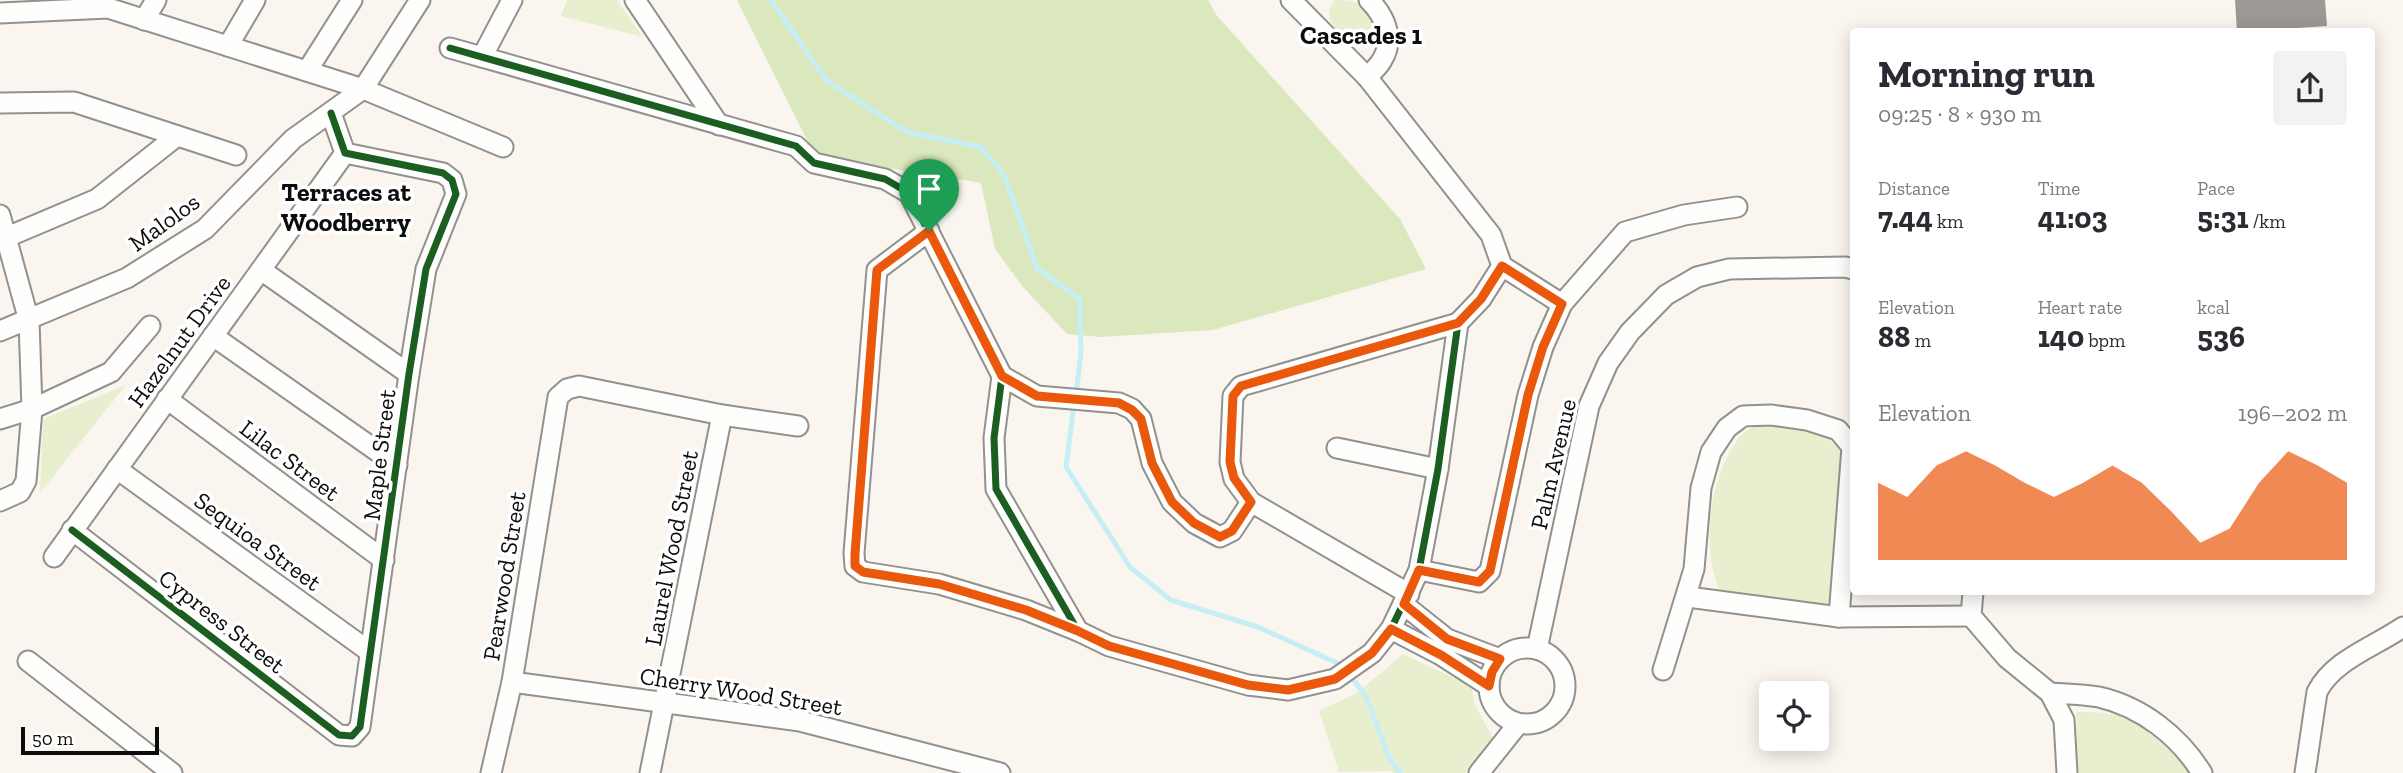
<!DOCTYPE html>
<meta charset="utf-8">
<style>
:root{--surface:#fff;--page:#f2f2f3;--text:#2b2b33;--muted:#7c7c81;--accent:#ea580c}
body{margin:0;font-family:"Zilla Slab",serif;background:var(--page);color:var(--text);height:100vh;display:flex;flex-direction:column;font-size:26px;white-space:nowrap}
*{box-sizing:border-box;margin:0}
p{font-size:23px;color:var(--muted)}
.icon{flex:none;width:38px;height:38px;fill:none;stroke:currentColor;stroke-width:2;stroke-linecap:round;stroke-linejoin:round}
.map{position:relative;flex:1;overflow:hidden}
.sheet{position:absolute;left:1850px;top:28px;width:525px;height:567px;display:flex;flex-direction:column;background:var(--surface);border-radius:7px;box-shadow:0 4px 18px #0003}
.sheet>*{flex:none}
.controls{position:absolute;left:1759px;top:681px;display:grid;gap:14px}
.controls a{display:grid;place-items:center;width:70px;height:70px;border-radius:7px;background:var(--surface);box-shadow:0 4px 18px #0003;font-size:35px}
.scale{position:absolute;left:21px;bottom:18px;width:138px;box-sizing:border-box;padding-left:7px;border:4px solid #0c0c0c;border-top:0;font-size:19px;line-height:24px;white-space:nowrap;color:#0c0c0c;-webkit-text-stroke:5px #fff;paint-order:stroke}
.pin{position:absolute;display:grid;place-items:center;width:60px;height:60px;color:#fff;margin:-72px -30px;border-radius:50% 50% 50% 0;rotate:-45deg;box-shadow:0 0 7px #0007}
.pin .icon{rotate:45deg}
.round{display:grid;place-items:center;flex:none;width:74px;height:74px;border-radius:7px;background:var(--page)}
.overview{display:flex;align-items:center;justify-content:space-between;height:119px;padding:0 28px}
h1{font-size:38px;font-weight:700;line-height:52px}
.metrics{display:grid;grid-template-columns:repeat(3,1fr);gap:10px;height:119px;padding:7px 28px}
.metrics div{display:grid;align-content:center}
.metrics b{font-size:30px;font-weight:700}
.metrics small{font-size:19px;font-weight:400}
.metrics p{font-size:19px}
.chart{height:196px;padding:14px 28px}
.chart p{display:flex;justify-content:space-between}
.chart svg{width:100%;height:126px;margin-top:7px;fill:var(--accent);opacity:.7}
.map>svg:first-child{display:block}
.green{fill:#e8efce}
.forest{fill:#dbe7bc}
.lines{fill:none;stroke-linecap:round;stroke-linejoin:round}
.stream{stroke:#c5eef5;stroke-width:5}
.building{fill:#9c9995}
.minor-casing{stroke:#93918e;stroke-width:23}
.minor{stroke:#fefefd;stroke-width:19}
.cycleway-casing{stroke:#fff;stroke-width:11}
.cycleway{stroke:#1b5e20;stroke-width:7}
.route-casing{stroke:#fff;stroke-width:14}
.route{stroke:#ea580c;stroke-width:9}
.labels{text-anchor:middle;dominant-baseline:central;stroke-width:7;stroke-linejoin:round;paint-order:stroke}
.street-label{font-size:24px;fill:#0c0c0c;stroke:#fff}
.neighbourhood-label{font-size:26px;font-weight:bold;fill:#0c0c0c;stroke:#fff}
</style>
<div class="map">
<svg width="2403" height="773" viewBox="0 0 2403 773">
<rect width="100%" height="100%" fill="#faf6ef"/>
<g class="green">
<polygon points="567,0 617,0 643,37 561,16"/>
<path d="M 1335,0 C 1352,0 1360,2 1373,13 L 1375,31 L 1371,43 L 1354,44 C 1339,31 1319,20 1335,0 Z"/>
<polygon points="126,385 40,493 43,419"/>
<path d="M 1781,426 L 1824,436 L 1838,446 L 1841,457 L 1832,598 L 1824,609 L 1720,592 C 1702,550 1708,490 1731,450 C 1736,442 1741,433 1749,429 C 1757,425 1772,426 1781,426 Z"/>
<polygon points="1403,654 1471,686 1475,705 1493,738 1471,773 1393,773 1391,771 1339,772 1319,711 1357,693"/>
<path d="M 2076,712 C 2087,712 2099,712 2110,714 C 2140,719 2171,750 2190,773 L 2077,773 Z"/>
</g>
<polygon class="forest" points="737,0 1208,0 1217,16 1400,219 1426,269 1213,330 1101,337 1067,334 1023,287 995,249 981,183 815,156"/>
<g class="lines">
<g class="stream">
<polyline points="771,0 827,81 907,132 981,147 1004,175 1037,268 1080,299 1081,354 1076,394"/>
<polyline points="1074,404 1066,467 1130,567 1171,600 1258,627 1344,666"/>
<polyline points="1349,674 1367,698 1389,758 1400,773"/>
</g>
</g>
<polygon class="building" points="2235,0 2325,0 2327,26 2237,32"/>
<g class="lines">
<defs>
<g id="minor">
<polyline points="635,0 719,125"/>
<polyline points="1291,0 1367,77 1491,235 1502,266 1562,304"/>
<polyline points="0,13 108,8 363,89 503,147"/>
<polyline points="144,20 156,0"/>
<polyline points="228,46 255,0"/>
<polyline points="450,48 796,146 814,163 885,179 909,193 1002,376 994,438 996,489 1078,631 1109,646 1248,685 1288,690 1335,679 1372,653 1391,629 1403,604 1419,570 1438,469 1458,323 1481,299 1502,266"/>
<polyline points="482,57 512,0"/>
<polyline points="307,71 352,0"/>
<path d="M 1367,77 C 1372,72 1379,66 1382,60 C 1395,39 1385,16 1369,0"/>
<polyline points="0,103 74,102 236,155"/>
<polyline points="0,215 29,321 32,409 26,481 20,492 0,501"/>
<polyline points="929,231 877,270 854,553 855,566 863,572 939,584 1026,610 1078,631"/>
<polyline points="0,240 97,199 177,136"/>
<polyline points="261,270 409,374"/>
<polyline points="0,331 127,278 205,229 293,139 363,89 420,0"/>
<polyline points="213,336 397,465"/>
<polyline points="1002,376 1037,396 1119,403 1132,409 1141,419 1152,463 1172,502 1194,523 1220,537 1232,531 1251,502"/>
<polyline points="167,399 384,560"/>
<polyline points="0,419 32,409 111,372 150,326"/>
<polyline points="1337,448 1438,469"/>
<polyline points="117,469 370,652"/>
<polyline points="72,530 339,735 352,736 360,727 409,374 426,269 456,194 452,180 443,173 345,153 331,113"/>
<polyline points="54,557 345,153"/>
<polyline points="1419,570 1479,582 1490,571 1528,395 1543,347 1562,304 1625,232 1684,215 1737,207"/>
<polyline points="1973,592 1971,616 2007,658 2050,693 2064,720 2067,773"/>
<polyline points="1409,594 1251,502 1234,479 1230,462 1233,396 1241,386 1458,323"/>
<polyline points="1688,597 1839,617 1971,616"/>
<polyline points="1403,604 1447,639 1500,659"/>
<polyline points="1391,629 1441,655 1489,686"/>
<circle cx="1527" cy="686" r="38"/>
<polyline points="1537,649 1589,406 1608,363 1630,332 1666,295 1697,277 1729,269 1845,267 1853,269"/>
<polyline points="28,661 172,773"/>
<polyline points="1663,670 1694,569 1701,488 1711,452 1727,428 1743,416 1771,415 1807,420 1838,430 1852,447 1839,617"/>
<polyline points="512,682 800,721 1000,773"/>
<path d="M 2050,693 C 2066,694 2083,694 2099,697 C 2142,707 2179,736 2202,773"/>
<polyline points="491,773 512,682 558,397 567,389 579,386 722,415 798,426"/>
<polyline points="650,773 722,415"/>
<polyline points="1479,773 1518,724"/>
<path d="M 2305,773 L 2317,692 C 2333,660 2374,647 2403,627"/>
</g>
</defs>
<use href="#minor" class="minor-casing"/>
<use href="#minor" class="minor"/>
<defs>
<g id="cycleway">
<polyline points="450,48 796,146 814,163 885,179 909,193 1002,376 994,438 996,489 1078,631 1109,646 1248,685 1288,690 1335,679 1372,653 1391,629 1403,604 1419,570 1438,469 1458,323 1481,299 1502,266"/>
<polyline points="72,530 339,735 352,736 360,727 409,374 426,269 456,194 452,180 443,173 345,153 331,113"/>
</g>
</defs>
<use href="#cycleway" class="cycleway-casing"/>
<use href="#cycleway" class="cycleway"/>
</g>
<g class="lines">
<defs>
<polygon id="route" points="929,231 1002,376 1037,396 1119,403 1132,410 1141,419 1152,463 1172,502 1194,523 1220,537 1232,531 1251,502 1234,478 1230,462 1233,396 1241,386 1458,323 1481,299 1502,266 1562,304 1543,347 1528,395 1490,571 1479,582 1419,570 1404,604 1447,639 1500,659 1492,672 1489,686 1441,655 1391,629 1372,653 1335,679 1288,690 1248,685 1109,646 1078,631 1026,610 939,584 863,572 855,566 855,554 877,270"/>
</defs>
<use href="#route" class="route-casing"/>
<use href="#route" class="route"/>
</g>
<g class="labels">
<g class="street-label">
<text transform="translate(164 222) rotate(-36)">Malolos</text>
<text transform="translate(179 341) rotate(-54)">Hazelnut Drive</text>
<text transform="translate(379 455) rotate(-83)">Maple Street</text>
<text transform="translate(290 460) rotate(37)">Lilac Street</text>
<text transform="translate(1553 464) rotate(-77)">Palm Avenue</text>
<text transform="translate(258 541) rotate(36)">Sequioa Street</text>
<text transform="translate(671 548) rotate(-79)">Laurel Wood Street</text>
<text transform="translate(504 576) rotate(-81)">Pearwood Street</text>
<text transform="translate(222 621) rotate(38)">Cypress Street</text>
<text transform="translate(741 691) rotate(9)">Cherry Wood Street</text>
</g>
<g class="neighbourhood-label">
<text x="1361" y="35">Cascades 1</text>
<text x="346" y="192">Terraces at<tspan x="346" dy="30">Woodberry</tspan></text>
</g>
</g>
</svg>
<div class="controls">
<a><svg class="icon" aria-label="locate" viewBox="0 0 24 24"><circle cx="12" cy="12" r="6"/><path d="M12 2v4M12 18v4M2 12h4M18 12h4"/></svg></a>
</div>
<div class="scale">50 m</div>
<div class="pin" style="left:929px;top:231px;background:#1e9e55"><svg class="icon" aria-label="arrive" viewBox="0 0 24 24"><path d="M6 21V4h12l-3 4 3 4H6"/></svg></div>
<section class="sheet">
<div class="overview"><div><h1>Morning run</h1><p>09:25 · 8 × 930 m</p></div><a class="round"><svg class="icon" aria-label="share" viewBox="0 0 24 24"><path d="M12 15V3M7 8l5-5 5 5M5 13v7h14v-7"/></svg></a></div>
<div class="metrics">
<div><p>Distance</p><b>7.44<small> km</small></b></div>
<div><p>Time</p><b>41:03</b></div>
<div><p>Pace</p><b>5:31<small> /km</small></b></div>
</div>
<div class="metrics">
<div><p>Elevation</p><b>88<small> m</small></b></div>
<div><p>Heart rate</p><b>140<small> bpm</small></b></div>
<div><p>kcal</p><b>536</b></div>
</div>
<div class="chart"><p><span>Elevation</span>196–202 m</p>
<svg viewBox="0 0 160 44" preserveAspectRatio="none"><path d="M0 44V17L10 22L20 11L30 6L40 11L50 17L60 22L70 17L80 11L90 17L100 27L110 38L120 33L130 17L140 6L150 11L160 17V44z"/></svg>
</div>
</section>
</div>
